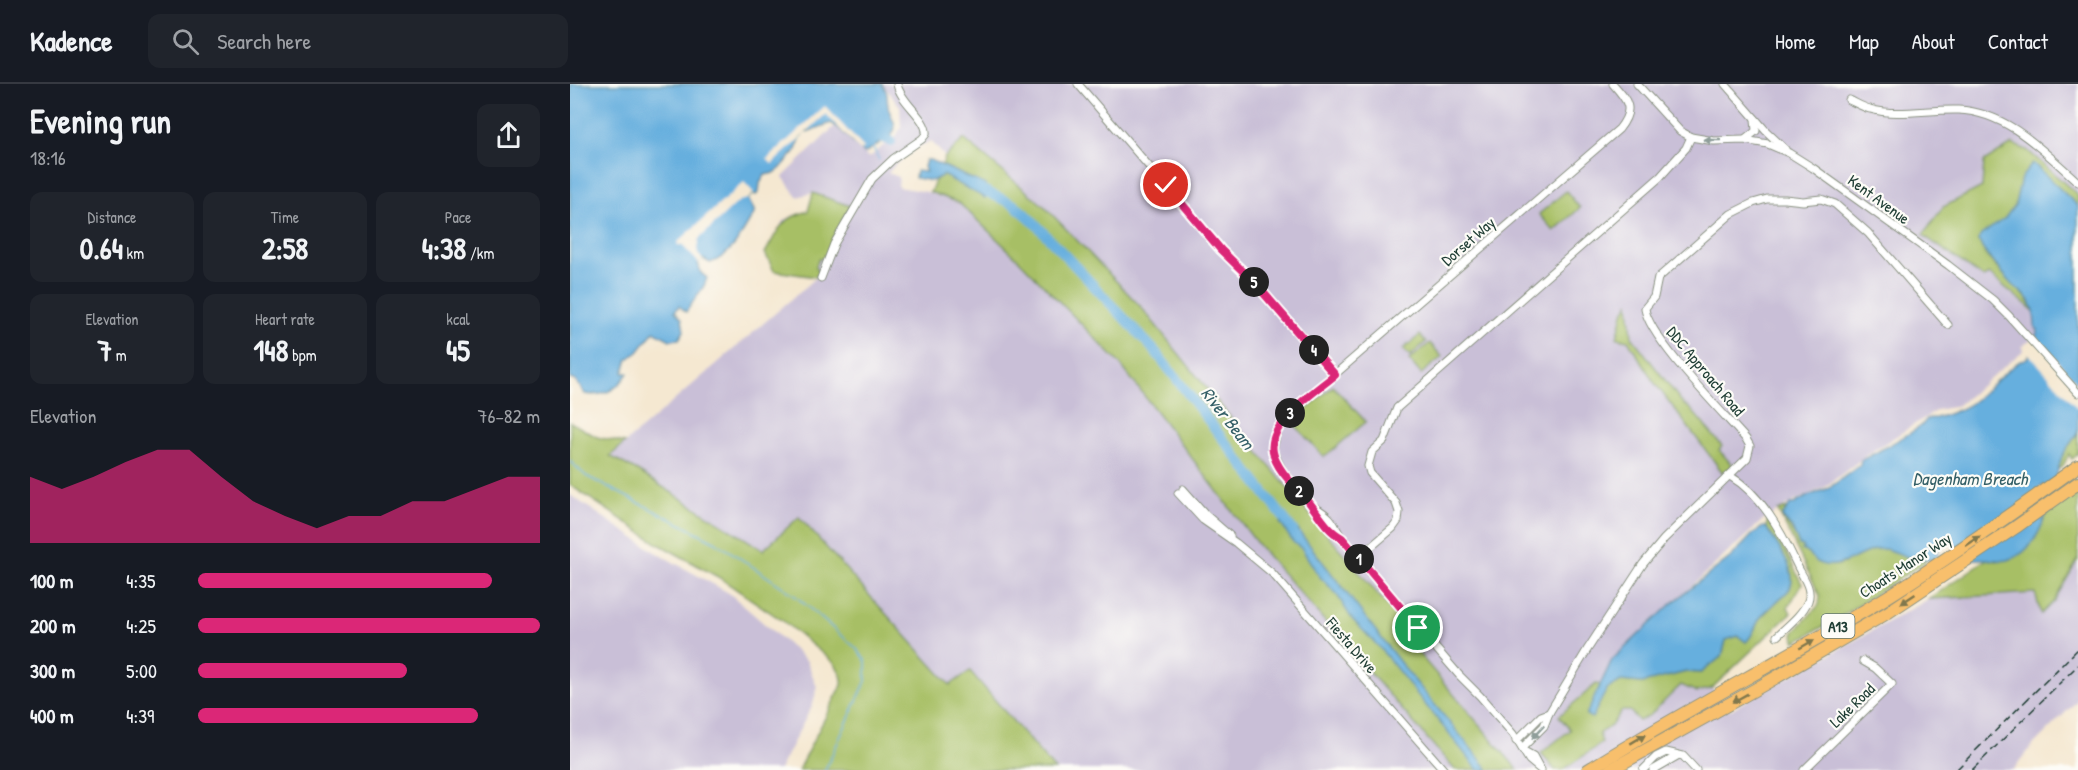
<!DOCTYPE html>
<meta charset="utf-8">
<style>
:root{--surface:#171b24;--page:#20242c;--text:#f1f3f6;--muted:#9ea1a6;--line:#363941;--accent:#db2777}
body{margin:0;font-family:"Patrick Hand",sans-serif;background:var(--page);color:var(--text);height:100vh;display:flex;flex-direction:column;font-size:22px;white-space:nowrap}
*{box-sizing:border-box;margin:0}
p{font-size:20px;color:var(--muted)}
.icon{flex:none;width:33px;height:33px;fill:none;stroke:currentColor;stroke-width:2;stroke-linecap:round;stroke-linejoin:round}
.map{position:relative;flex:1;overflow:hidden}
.details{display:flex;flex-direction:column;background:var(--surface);width:570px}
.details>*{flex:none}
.pin{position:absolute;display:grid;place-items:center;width:51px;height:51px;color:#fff;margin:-26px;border:3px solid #fff;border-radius:50%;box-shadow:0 2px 6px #0007}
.km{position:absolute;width:30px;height:30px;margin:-15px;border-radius:50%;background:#222;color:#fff;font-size:16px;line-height:30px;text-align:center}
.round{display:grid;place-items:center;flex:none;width:63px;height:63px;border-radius:12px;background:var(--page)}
.summary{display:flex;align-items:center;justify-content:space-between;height:102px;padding:0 30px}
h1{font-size:33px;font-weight:700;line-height:45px}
.figures{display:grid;grid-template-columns:repeat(3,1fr);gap:9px;height:102px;padding:6px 30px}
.figures div{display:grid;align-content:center;border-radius:12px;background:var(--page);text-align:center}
.figures b{font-size:30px;font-weight:700}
.figures small{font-size:16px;font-weight:400}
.figures p{font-size:16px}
.chart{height:168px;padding:12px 30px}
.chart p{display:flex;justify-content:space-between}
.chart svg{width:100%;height:108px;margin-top:6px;fill:var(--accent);opacity:.7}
ul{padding:0 30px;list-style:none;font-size:20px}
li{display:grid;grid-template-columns:96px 72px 1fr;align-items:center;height:45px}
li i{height:15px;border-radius:8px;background:var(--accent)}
header{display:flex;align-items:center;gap:36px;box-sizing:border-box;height:84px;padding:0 30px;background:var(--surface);border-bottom:2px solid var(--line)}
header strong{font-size:28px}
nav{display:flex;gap:33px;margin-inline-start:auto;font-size:21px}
.search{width:420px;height:54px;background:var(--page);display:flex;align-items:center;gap:15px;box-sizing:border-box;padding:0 21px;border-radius:12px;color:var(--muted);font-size:22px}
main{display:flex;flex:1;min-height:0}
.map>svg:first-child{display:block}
.industrial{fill:#c9bfd7}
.green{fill:#a7bf65;stroke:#637e4c;stroke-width:1.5}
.water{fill:#66afde;stroke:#427689;stroke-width:1.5}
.pier{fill:#f5e8d1}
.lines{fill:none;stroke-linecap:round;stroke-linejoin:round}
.stream{stroke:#66afde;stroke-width:1.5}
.river{stroke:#66afde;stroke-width:10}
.street-casing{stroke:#8a9282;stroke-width:9}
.highway-casing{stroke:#8a9282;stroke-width:14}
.street{stroke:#fff;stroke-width:7}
.highway{stroke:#f8bf6c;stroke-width:12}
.rail{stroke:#1f3d34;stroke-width:1.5;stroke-dasharray:9 4.5;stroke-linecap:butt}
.oneway{fill:#8f9e9a}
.oneway2{fill:#81784d}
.route-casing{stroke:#fff;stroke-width:12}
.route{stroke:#db2777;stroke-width:8}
.labels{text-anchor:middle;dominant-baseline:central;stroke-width:4.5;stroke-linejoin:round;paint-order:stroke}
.shield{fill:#fdfcf7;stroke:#62766e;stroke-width:1.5}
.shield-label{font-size:15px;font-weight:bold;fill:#1f3d34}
.street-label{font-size:16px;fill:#1f3d34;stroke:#fdfcf7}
.water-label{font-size:18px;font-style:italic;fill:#345f67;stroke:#fdfcf7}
</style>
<header>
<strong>Kadence</strong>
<div class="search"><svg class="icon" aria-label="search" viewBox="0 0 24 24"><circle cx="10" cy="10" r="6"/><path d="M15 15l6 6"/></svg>Search here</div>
<nav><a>Home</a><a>Map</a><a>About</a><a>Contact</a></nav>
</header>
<main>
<section class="details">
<div class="summary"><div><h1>Evening run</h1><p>18:16</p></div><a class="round"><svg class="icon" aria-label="share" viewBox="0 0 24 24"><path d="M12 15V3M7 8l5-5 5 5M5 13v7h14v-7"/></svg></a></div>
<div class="figures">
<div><p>Distance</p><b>0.64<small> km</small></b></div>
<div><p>Time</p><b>2:58</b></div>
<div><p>Pace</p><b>4:38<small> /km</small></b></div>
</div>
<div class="figures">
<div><p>Elevation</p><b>7<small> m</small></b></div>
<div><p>Heart rate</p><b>148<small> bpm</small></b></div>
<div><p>kcal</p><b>45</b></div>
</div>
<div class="chart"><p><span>Elevation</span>76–82 m</p>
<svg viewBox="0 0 160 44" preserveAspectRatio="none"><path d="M0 44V17L10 22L20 17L30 11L40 6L50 6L60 17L70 27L80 33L90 38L100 33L110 33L120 27L130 27L140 22L150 17L160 17V44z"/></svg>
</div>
<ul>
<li><b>100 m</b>4:35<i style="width:86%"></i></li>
<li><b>200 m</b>4:25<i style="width:100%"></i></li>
<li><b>300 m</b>5:00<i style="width:61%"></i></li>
<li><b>400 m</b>4:39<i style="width:82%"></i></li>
</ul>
</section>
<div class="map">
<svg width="1508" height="686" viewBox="0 0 1508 686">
<rect width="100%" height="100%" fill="#fdfcf7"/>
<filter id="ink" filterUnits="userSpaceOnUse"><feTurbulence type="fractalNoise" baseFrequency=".0167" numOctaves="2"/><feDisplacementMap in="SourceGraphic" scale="12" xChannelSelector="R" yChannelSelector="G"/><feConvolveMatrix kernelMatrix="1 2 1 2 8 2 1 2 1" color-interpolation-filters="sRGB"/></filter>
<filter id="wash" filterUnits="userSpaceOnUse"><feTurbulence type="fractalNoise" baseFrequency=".008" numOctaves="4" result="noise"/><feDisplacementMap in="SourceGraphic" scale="24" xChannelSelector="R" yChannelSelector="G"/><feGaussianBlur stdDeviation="1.35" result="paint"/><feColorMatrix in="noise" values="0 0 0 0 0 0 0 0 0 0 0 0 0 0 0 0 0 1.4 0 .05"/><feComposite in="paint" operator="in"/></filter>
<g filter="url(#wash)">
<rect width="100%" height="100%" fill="#f5e8d1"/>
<g class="industrial">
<polygon points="312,0 1508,0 1508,111 1456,66 1384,151 1418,190 1464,227 1468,251 1452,262 1454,266 1387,322 1367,326 1298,370 1255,403 1219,420 1191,438 1042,576 1032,600 1069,637 1080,631 1111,601 1127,608 1142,604 1160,626 1359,515 1466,509 1471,530 1484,517 1508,476 1508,616 1464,660 1443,686 948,686 838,556 844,554 702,385 571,223 395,55 375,73 361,57 348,63 325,81 318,89 329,93 328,103 357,108 389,119 449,176 550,280 689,462 885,686 485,686 400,588 380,602 229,434 193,466 69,388 40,372 246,194 204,187 195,169 213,137 224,131 238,127 243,109 227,113 213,93 266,41 299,74 321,55 324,56 331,44 330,22"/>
<polygon points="0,411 87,469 159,509 237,577 247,603 243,620 209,686 0,686"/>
</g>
<g class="green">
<polygon points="394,55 474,122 571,223 702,385 844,553 838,557 948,686 885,686 689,462 550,280 449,176 389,119 360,108 366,95 373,91 415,113 415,101 372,81 375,73"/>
<path d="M 1442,60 L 1457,66 L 1508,111 L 1508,122 L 1463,79 L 1451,94 L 1445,121 L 1435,134 L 1409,156 C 1417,184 1453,201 1464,227 L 1419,190 L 1414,194 L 1353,151 L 1373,123 L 1412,103 L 1414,78 Z"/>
<polygon points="996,107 1010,124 984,147 969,130"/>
<path d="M 243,109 L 280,122 L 262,155 L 255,174 L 249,175 L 246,182 L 249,189 L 246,193 L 204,187 L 195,169 C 209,145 210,135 238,127 Z"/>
<polygon points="1059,219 1062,253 1114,321 1120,324 1152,362 1149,366 1163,382 1153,389 1084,298 1058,256 1047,254 1053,229"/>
<polygon points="850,251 856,258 840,272 833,265"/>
<polygon points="860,259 872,273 851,290 839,276"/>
<polygon points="763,302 796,338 754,373 722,338"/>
<path d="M 0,338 L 27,353 L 55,359 L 40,372 L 69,388 L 193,466 L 229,433 L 380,601 L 400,587 L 485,686 L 228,686 L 272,601 C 273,592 269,586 264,579 L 213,537 L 148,493 L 87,459 L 0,401 Z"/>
<polygon points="1508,348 1508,370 1502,375 1499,370 1493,382 1487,387 1492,372"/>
<polygon points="1508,408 1508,476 1484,517 1471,530 1465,509 1359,515 1417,475 1427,477 1465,455 1475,432"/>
<path d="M 1221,422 L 1217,424 L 1212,433 C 1228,452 1241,492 1274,479 C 1286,474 1299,465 1313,465 C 1322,465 1331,471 1339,473 C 1345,475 1352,475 1358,476 L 1267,535 L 1225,558 L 1224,548 L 1249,521 L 1250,512 L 1208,427 Z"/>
<polygon points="1199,433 1232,500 1218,523 1221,529 1142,604 1127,608 1111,601 1080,631 1069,637 1060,627 1051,627 1041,642 1029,649 1032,659 993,686 985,686 971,669 1000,646 989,632 1026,600 1032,601 1016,631 1037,605 1051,597 1072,599 1116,588 1131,589 1152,572 1156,556 1168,552 1176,558 1183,548 1190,534 1220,505 1220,485 1196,443"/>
</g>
<g class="water">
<path d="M 0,0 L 312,0 C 319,10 316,11 318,22 C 320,34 331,42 320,53 L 316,51 L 310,59 L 295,69 C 282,62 275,46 261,39 L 234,49 L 231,53 L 225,68 L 210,85 L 204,89 L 195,91 L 190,99 L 189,108 L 186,111 L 184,110 L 178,115 L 185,128 C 173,148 163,171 140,179 L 133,175 L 128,179 L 131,189 L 137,194 L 134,202 L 116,228 L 109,222 L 105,227 L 112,235 L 114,247 L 109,255 L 100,256 L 84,247 L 68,268 L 58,275 L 53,289 L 58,289 C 48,305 34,313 15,310 L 6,297 L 0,295 Z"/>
<polygon points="356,76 360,76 415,101 415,114 373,91 362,97 345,94 346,87 356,88 354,83"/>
<path d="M 1463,79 L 1508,122 L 1508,348 L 1492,372 L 1481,411 L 1473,401 L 1467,406 L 1478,422 C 1473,444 1461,470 1438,476 C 1429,478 1422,475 1414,475 C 1396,475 1393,479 1384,461 L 1375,458 L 1369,461 L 1368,470 L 1365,476 C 1357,476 1349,475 1341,474 C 1332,472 1324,466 1314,465 C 1292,464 1274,487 1251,480 C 1243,477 1240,469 1232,466 L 1234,465 L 1233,462 L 1229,461 L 1222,444 L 1212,433 L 1220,420 L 1224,420 L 1238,412 L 1259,404 L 1290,381 L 1291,376 C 1296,375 1344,347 1351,342 C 1353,340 1355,337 1357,335 C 1359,334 1365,334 1366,334 C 1377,331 1396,324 1404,317 C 1417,307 1444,277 1457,274 L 1459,271 L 1468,246 L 1465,243 L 1464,227 L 1459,215 L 1443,201 L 1417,171 L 1412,164 L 1409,156 L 1411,151 L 1435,134 L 1445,121 L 1451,94 Z"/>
<polygon points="718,433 836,586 919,686 908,686 809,563 782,535 766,509 749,492 732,465 723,458 710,439"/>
<path d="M 1193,443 L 1196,443 C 1205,458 1232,490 1218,507 C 1210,516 1198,523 1191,533 C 1185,541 1184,551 1176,558 L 1168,552 L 1156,556 L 1152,572 L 1131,589 L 1116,588 L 1072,599 L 1051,597 L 1037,605 L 1022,634 L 1016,631 L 1042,576 L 1101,520 L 1162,472 L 1185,448 Z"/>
</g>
<g class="pier">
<polygon points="255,22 294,64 290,67 256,30 202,80 197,75"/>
<polygon points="174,98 184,109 178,115 169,117 129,155 127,164 128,170 133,176 129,179 111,160 109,162 107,159"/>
<polygon points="1465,252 1508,300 1508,325 1457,268 1461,255"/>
</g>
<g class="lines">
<g class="stream">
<polyline points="303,63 309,76"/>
<polyline points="0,377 16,392 146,458 223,510 286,564 296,577 296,597 255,686"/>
</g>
<g class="river">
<polyline points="305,45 311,52 321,58"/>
<polyline points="402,101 443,120 459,133 585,267 723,446"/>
</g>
</g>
</g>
<g filter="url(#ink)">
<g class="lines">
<defs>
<g id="street">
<polyline points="508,0 651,166 684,198 765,291"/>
<polyline points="1067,0 1110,47 1121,53 1144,57 1174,56 1198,60 1219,69 1243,84 1378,181 1423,216 1439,232 1508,309"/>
<polyline points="1155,0 1196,47 1215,65"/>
<path d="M 1279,16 C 1286,19 1292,23 1300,25 C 1327,33 1359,25 1388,26 C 1438,28 1473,67 1508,98"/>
<polyline points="1176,55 1186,47 1185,35"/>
<path d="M 251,194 L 264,160 L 302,95 L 323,75 L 352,55 L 356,50 C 358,35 330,18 327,0"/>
<path d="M 1160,392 C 1191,410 1211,447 1226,479 C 1231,491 1243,504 1238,517 C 1232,531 1217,542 1207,552"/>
<polyline points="613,405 637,432 660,452"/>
<polyline points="608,409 633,436 666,459 702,489 874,686"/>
<path d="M 746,424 C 763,434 762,438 772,454 C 776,461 783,468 788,474 L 889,591 L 910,612 L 943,650 L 959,676 L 971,686"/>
<path d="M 772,454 L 763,449 L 744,424 L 713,388 L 703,367 L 707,347 L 719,330 L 1049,45 C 1065,25 1058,17 1043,0"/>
<polyline points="788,474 823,444 828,437 829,428 826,419 800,389 798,382 802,368 814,357 827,324 1090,93 1116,64 1121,53"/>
<polyline points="946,657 971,632 979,629"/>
<path d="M 952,664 L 974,642 L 979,629 L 1017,566 L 1073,480 L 1094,455 L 1177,374 L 1180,362 L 1176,355 C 1154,330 1077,252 1075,224 L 1084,213 L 1088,194 L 1161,130 L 1183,119 L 1197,115 L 1215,115 L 1233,117 L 1251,115 L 1265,120 L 1298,149 L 1378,241"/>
<polyline points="954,667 963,672 969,683"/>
<polyline points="1073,686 1086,673 1096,668 1113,672 1126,686"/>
<polyline points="1083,686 1107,672"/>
<polyline points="1234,686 1322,600 1305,584 1293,577"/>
</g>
<g id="highway">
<path d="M 1018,686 C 1113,627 1213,576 1309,518 C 1377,476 1443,429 1508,382"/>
<polyline points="1040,686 1186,605 1317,529 1446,443 1508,399"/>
</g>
</defs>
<use href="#street" class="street-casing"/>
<use href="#highway" class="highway-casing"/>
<use href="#street" class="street"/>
<use href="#highway" class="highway"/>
<g class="rail">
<polyline points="1386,686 1508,565"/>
<polyline points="1402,686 1508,581"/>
</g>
</g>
<defs><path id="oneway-solid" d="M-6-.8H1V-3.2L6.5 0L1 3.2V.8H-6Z" transform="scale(1.5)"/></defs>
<g class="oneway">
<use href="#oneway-solid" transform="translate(1142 56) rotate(-179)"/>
<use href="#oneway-solid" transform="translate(968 648) rotate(133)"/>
</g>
<g class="oneway2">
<use href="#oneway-solid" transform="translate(1403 457) rotate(-34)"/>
<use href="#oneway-solid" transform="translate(1338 515) rotate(146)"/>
<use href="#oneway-solid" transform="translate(1237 560) rotate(-30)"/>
<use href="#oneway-solid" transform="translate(1170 614) rotate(151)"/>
<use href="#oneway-solid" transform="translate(1068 655) rotate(-31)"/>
</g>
</g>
<g class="lines" filter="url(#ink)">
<defs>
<path id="route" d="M 596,101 L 651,166 L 684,198 L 765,291 C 745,308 697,339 703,368 C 706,385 724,401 735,413 C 747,427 755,445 772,454 L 848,544"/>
</defs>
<use href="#route" class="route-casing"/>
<use href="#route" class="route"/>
</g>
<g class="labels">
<rect class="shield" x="1251.5" y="530" width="33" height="24" rx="4.5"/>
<g class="shield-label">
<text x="1268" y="542">A13</text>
</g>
<g class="street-label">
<text transform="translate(1309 115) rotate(36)">Kent Avenue</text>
<text transform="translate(898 157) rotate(-41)">Dorset Way</text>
<text transform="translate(1136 287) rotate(50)">DDC Approach Road</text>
<text transform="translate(1335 481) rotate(-33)">Choats Manor Way</text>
<text transform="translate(782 561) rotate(49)">Fiesta Drive</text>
<text transform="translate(1282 621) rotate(-44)">Lake Road</text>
</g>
<g class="water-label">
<text transform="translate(658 334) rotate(52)">River Beam</text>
<text x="1400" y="394">Dagenham Breach</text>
</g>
</g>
</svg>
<div class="pin" style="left:848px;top:544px;background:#1e9e55"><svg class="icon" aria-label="arrive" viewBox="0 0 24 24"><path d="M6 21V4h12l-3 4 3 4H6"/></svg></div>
<div class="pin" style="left:596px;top:101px;background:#d93025"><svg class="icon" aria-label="check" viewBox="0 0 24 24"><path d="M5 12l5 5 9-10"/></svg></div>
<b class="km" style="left:789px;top:475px">1</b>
<b class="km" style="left:729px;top:407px">2</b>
<b class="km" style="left:720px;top:329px">3</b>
<b class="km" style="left:744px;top:266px">4</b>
<b class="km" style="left:684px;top:198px">5</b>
</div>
</main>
